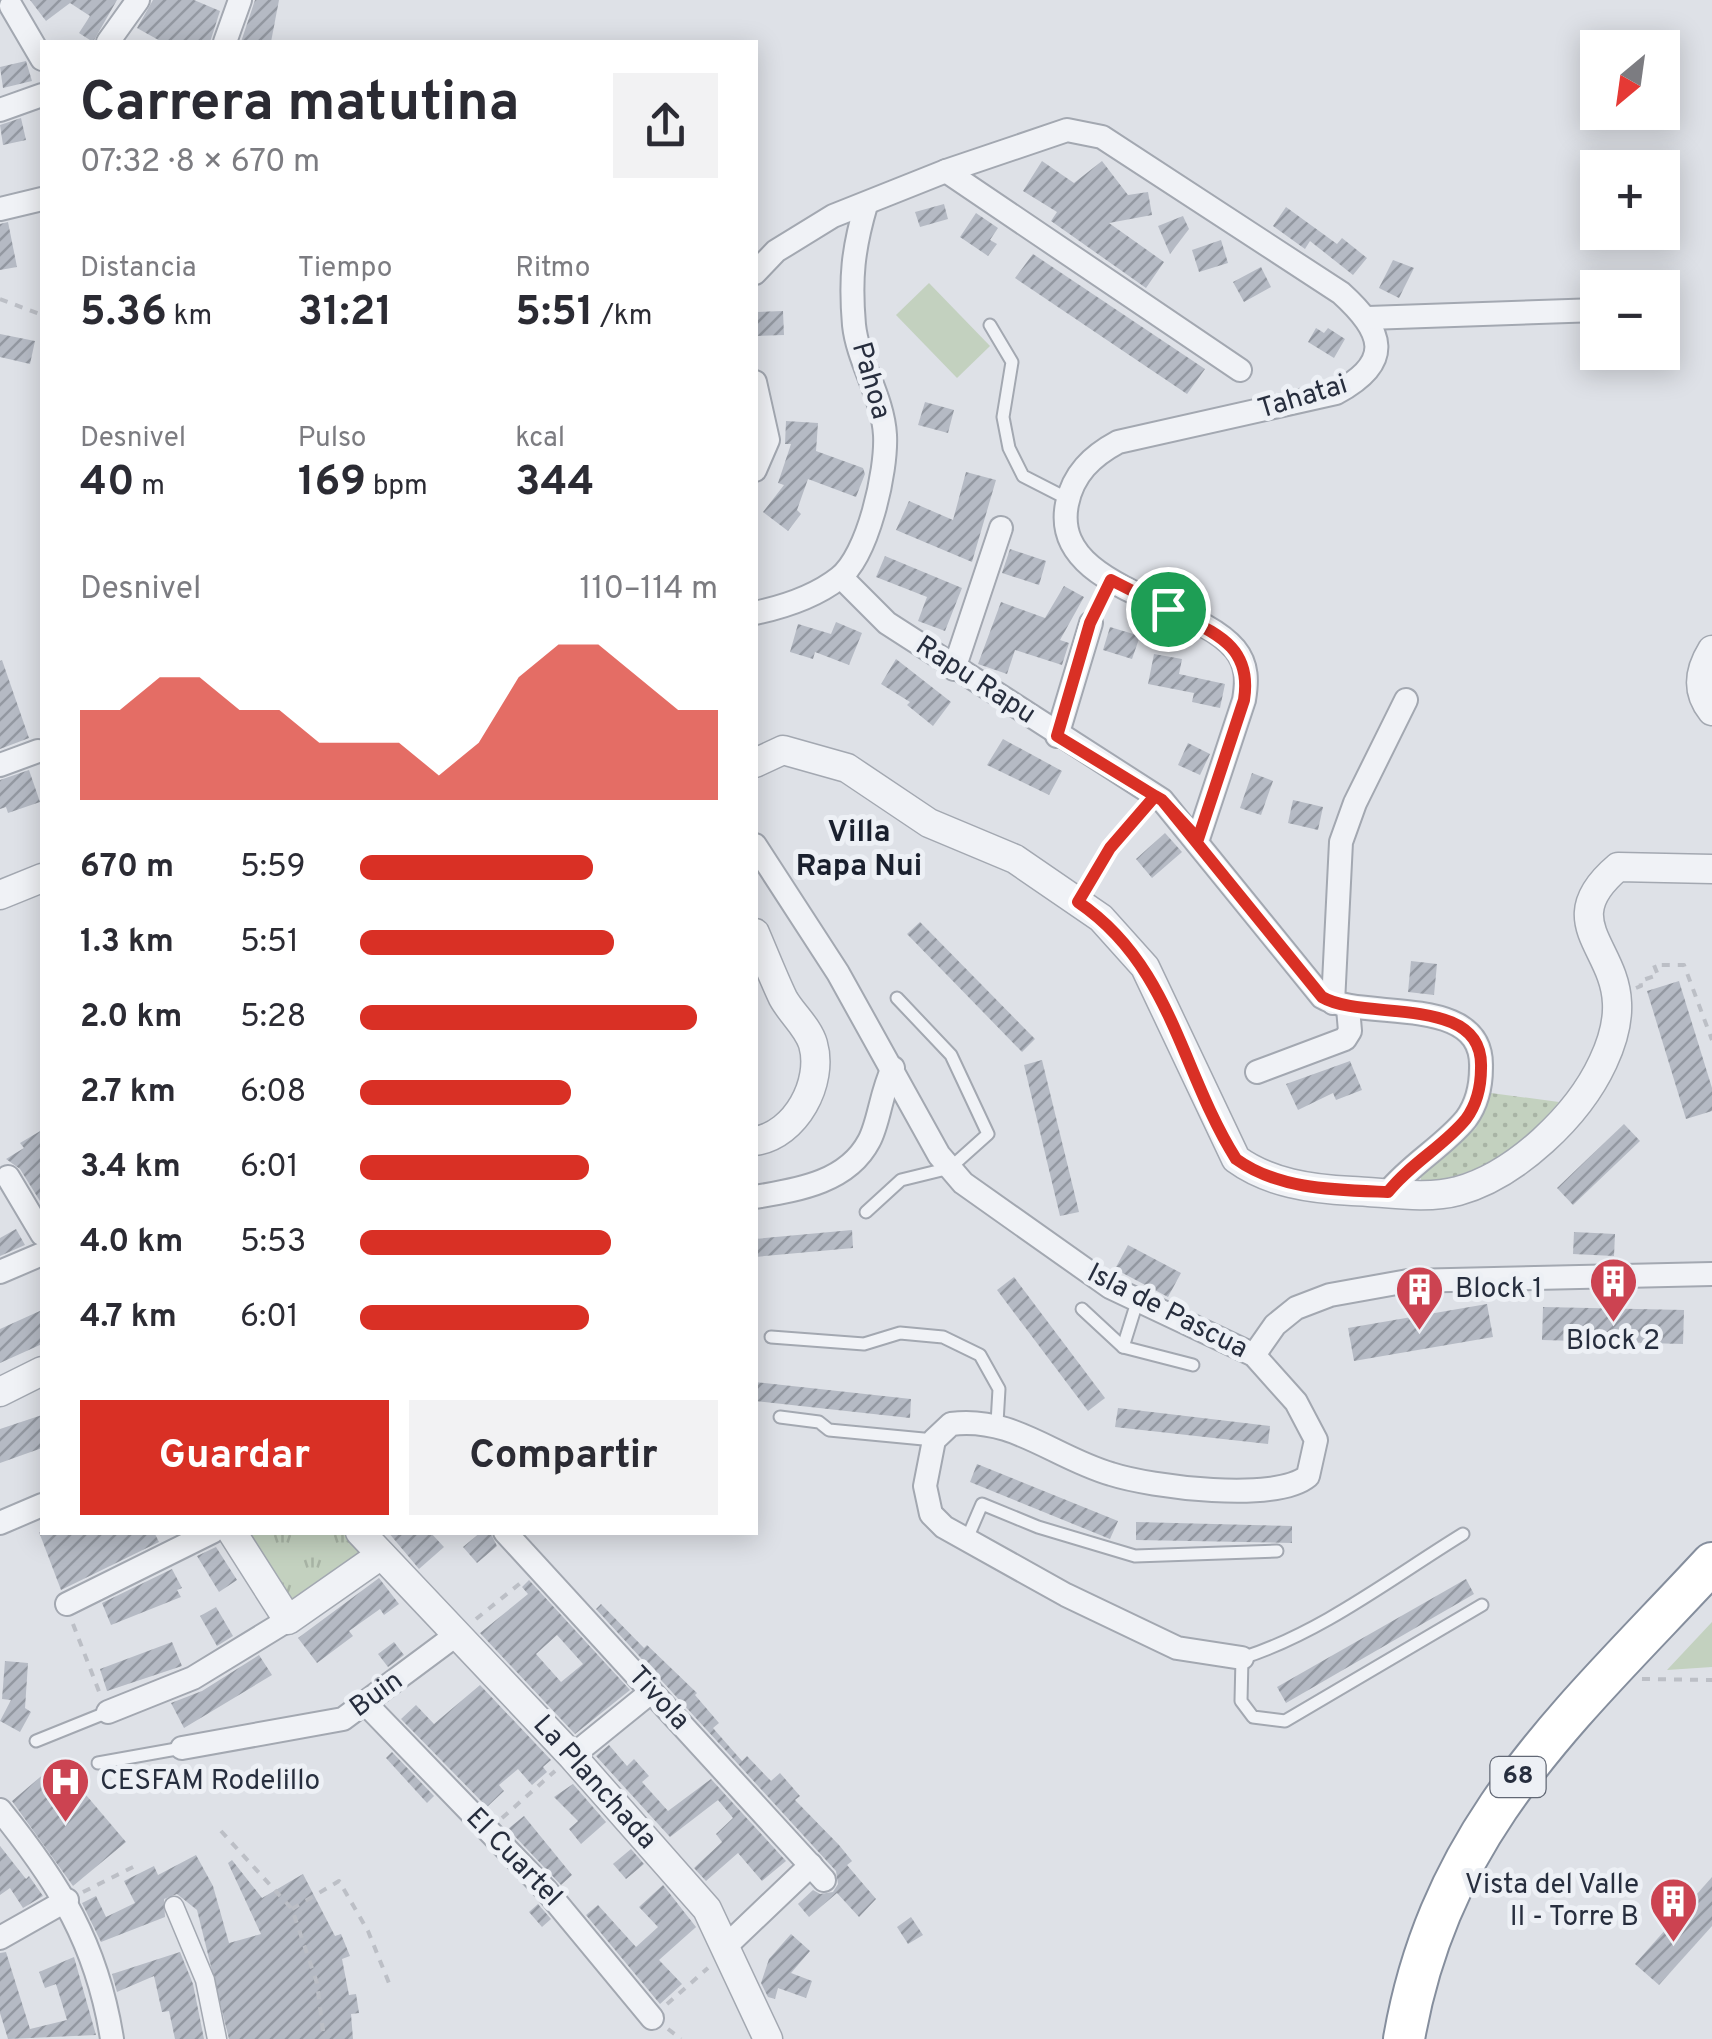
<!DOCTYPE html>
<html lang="es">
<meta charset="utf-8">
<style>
:root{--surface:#fff;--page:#f2f2f3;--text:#2b2b33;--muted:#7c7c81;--accent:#d93025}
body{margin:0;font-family:Overpass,sans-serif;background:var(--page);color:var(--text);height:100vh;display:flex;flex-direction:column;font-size:38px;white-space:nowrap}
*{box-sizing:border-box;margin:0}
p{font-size:32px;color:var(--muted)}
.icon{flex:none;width:55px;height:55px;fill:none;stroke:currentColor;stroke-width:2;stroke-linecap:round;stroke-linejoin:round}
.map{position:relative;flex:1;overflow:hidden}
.details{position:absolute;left:40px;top:40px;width:718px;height:1495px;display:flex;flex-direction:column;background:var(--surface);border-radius:0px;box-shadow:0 5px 25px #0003}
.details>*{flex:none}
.needle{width:65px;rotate:209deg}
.fabs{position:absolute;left:1580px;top:30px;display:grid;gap:20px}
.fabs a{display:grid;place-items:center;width:100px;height:100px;border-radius:0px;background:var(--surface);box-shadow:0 5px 25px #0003;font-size:50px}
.pin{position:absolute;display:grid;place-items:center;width:85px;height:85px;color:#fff;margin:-42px;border:5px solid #fff;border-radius:50%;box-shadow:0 2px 10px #0007}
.round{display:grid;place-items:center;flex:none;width:105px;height:105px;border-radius:0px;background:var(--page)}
.summary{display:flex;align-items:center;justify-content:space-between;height:170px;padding:0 40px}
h1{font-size:55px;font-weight:700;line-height:75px}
.stats{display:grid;grid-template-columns:repeat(3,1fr);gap:15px;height:170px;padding:10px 40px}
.stats div{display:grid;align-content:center}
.stats b{font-size:42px;font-weight:700}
.stats small{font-size:28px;font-weight:400}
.stats p{font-size:28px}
.chart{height:280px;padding:20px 40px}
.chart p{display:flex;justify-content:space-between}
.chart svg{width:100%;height:180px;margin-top:10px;fill:var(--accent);opacity:.7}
.primary-button{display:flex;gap:20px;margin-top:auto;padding:20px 40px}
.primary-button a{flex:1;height:115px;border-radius:0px;background:var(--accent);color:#fff;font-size:40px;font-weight:700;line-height:115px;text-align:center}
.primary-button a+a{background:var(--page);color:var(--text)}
ul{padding:0 40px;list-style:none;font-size:32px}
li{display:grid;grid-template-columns:160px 120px 1fr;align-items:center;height:75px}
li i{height:25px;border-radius:12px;background:var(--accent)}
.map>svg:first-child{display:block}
.grass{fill:url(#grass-dots)}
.park{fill:url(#park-tufts)}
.pitch{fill:#c3d1bf}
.building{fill:url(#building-hatch);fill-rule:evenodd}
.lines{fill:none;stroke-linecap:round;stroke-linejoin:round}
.service-casing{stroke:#a3a8b1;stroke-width:15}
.pedestrian-casing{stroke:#a3a8b1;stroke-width:21}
.minor-casing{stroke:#a3a8b1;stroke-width:26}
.tertiary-casing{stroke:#a3a8b1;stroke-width:31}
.motorway-casing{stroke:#858e9d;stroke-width:44}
.path{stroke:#bcbfc6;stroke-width:4;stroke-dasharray:8 8;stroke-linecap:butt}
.service{stroke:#f0f2f6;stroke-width:11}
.pedestrian{stroke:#f0f2f6;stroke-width:18}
.minor{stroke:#f0f2f6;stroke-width:22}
.tertiary{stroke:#f0f2f6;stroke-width:28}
.motorway{stroke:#fff;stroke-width:40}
.route-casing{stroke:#fff;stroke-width:20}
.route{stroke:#d93025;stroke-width:12}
.labels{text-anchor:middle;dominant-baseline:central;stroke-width:10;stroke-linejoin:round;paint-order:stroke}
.shield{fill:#edf0f5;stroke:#626875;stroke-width:2.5}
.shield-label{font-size:25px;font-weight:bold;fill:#272e3e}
.street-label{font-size:28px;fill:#272e3e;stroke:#edf0f5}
.poi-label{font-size:28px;fill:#272e3e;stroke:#edf0f5;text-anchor:start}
.neighbourhood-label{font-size:30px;font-weight:bold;fill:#1a202e;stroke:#edf0f5}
</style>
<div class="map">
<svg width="1712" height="2039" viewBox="0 0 1712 2039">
<defs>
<pattern id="grass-dots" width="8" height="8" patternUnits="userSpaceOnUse" patternTransform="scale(2.5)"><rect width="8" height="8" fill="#c3d1bf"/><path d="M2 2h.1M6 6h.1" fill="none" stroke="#a8b4a5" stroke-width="1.8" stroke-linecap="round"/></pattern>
<pattern id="park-tufts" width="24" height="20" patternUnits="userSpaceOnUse" patternTransform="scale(2.5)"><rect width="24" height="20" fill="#c3d1bf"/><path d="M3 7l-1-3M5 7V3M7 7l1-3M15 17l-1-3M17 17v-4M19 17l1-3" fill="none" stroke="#a8b4a5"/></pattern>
<pattern id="building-hatch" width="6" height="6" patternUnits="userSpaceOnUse" patternTransform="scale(2.5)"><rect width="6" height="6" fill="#b5bac4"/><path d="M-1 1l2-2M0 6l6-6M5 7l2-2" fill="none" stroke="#9398a1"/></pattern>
</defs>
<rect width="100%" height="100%" fill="#dee1e7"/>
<path class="grass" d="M 1491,1093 L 1559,1102 C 1523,1146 1481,1177 1422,1182 L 1419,1174 L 1476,1128 Z"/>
<polygon class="park" points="240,1533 345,1533 363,1554 299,1600 282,1597"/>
<g class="pitch">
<polygon points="929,283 990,346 957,378 896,315"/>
<polygon points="1712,1622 1712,1667 1667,1670"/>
</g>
<g class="building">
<polygon points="30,0 117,0 93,42 79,33 90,16 70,3 46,21"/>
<polygon points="153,0 194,0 220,11 210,42 162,42 137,28"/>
<polygon points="255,0 279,0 271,42 241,42"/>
<polygon points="26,61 32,81 3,88 0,67"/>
<polygon points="21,118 26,140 3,145 0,125"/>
<polygon points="1042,161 1074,183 1102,161 1128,195 1148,192 1152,215 1109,223 1164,262 1146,288 1051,221 1057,212 1023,191"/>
<polygon points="944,204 948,219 920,227 915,212"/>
<polygon points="1286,207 1337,244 1342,238 1367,258 1353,275 1310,241 1305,249 1273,226"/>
<polygon points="976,213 998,228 990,240 997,244 988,256 960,237"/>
<polygon points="1183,216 1189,229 1170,254 1158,226"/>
<polygon points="8,222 17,267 0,270 0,224"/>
<polygon points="1221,240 1228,263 1199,272 1192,250"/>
<polygon points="1033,254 1205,369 1187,394 1015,278"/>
<polygon points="1393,260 1414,268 1399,298 1379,288"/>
<polygon points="1261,267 1271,287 1244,302 1233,282"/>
<polygon points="783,311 784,335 755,336 755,312"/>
<polygon points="1316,328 1324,333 1328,328 1345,339 1334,358 1308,342"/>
<polygon points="0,334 35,341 30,364 0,357"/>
<polygon points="925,402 954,410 948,433 918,425"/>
<polygon points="786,421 818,423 816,451 863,468 865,474 856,497 808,479 797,510 801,514 788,531 763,512 784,485 778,483 791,444 785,444"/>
<polygon points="966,472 996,480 972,562 896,530 909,501 953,520"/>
<polygon points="1010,549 1046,561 1039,585 1002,573"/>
<polygon points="885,556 962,588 945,631 918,621 927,597 876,577"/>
<polygon points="1064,586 1084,597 1060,640 1069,643 1062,665 1015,650 1007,674 978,664 1001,602 1045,618"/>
<polygon points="836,622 862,633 849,665 815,652 813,659 790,652 798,624 831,634"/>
<polygon points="1110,627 1140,636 1132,659 1103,650"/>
<polygon points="1154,654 1182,659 1179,674 1225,684 1220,708 1192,702 1194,693 1148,684"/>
<polygon points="896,659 951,702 933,726 907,705 910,702 881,684"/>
<polygon points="2,660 29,738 0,749 0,661"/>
<polygon points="1003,739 1062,771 1049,795 987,765"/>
<polygon points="1188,743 1210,754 1200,775 1178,765"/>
<polygon points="29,770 40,802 8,813 6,807 0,809 0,780"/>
<polygon points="1252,773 1273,781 1261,815 1240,808"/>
<polygon points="1293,800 1323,807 1318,830 1288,823"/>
<polygon points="1165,833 1182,852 1152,878 1136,859"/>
<polygon points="920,922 1035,1039 1022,1052 907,934"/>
<polygon points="1411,961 1437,964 1434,995 1408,992"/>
<polygon points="1679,981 1712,1088 1712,1111 1686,1119 1647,991"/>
<polygon points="1042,1060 1079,1212 1060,1216 1024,1065"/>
<polygon points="1350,1061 1362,1090 1336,1100 1333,1093 1298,1110 1286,1084"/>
<polygon points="1624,1124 1640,1141 1573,1205 1557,1188"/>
<polygon points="42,1130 42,1199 40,1201 20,1169 6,1159 24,1148 20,1143"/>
<polygon points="16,1229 25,1245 0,1256 0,1238"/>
<polygon points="852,1230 853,1248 755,1257 755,1239"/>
<polygon points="1574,1232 1615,1234 1614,1256 1573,1254"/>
<polygon points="1128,1245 1181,1273 1168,1297 1115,1269"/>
<polygon points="1014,1277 1105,1398 1088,1411 997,1290"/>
<polygon points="1487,1304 1493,1337 1354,1361 1348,1328"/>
<polygon points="1543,1307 1684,1310 1683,1344 1542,1340"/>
<polygon points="42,1310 42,1344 0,1363 0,1329"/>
<polygon points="755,1382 911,1399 910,1418 755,1401"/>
<polygon points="1118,1408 1270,1426 1268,1444 1115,1427"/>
<polygon points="42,1415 42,1448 0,1463 0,1429"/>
<polygon points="977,1464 1118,1521 1110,1539 970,1482"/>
<polygon points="1136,1522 1292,1526 1292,1543 1136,1540"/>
<polygon points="39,1532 154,1532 159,1542 61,1590"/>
<polygon points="388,1532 430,1532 444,1547 419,1569"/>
<polygon points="481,1532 490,1532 497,1546 477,1563 463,1547"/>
<polygon points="216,1547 237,1580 219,1592 197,1556"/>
<polygon points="172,1569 182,1588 177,1590 181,1597 111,1625 102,1603"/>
<polygon points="379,1578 399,1604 384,1615 380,1609 349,1631 353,1636 317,1663 298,1638"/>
<polygon points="1466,1579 1474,1594 1286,1703 1277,1687"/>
<path d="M 529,1580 L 630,1690 L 575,1734 L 480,1633 L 528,1594 L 522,1587 ZM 557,1635 L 583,1664 L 561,1682 L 536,1654 Z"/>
<polygon points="601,1604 644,1648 647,1645 697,1693 695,1695 719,1723 713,1728 742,1761 747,1756 771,1781 780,1773 800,1796 795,1800 839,1845 852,1861 847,1865 876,1899 859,1917 837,1893 809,1917 798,1904 813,1890 820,1894 833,1892 838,1884 836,1871 596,1609"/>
<polygon points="216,1607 233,1636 217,1646 200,1616"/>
<polygon points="172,1642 182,1666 107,1691 100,1669"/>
<polygon points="394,1642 404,1655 388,1667 378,1654"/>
<polygon points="259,1655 272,1675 184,1728 171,1703 202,1691"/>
<polygon points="5,1661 28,1663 25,1708 31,1712 20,1732 0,1721 11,1700 2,1699"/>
<polygon points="480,1685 551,1760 543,1767 547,1772 532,1785 518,1769 499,1785 504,1791 487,1807 401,1719 416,1705 434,1724"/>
<polygon points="609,1745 627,1766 634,1759 649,1776 642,1782 668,1811 711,1779 786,1861 762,1881 738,1853 706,1881 694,1868 722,1842 716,1834 733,1818 718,1800 670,1837 596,1756"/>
<polygon points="392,1752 434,1796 427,1803 386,1758"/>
<polygon points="58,1762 126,1842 73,1886 12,1801"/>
<polygon points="573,1784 606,1822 581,1844 569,1829 578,1821 554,1797"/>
<polygon points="524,1816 572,1875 561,1885 508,1829"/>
<polygon points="0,1846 26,1879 29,1876 43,1896 23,1908 10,1888 0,1895"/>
<polygon points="631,1849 644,1864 626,1879 613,1864"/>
<polygon points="196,1855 213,1886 229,1943 261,1934 228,1863 232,1860 262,1898 303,1874 335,1936 341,1934 350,1956 342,1959 349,1995 356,1994 359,2013 351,2014 353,2039 229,2039 197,1910 177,1894 164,1899 165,1917 101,1942 82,1903 96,1896 106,1917 135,1903 124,1881 154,1866 158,1875"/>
<polygon points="1712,1877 1712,1926 1659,1985 1635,1964"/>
<polygon points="663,1885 696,1927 659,1960 682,1984 660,2004 586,1915 598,1905 636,1947 658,1927 639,1907"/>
<polygon points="538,1904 551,1919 542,1927 529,1912"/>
<polygon points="911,1917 923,1935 908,1944 897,1927"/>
<polygon points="791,1934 810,1951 791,1973 812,1981 806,1998 778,1988 775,1999 768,1997 761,1983 769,1959"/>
<polygon points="6,1952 30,2029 67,2020 56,1984 45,1988 39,1972 74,1957 96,2035 8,2039 0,2013 0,1953"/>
<polygon points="180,1952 193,1984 204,2039 175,2039 169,2011 162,2012 154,1976 117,1992 112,1974"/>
</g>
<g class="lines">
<defs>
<g id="service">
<polyline points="990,325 1012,362 1003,417 1009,448 1023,476 1068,499"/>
<polyline points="866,1212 901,1180 950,1168 988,1134 951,1055 897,998"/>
<polyline points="1082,1309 1123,1347 1193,1365"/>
<polyline points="771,1337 864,1344 900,1333 943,1337 980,1355 999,1389 997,1423"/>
<polyline points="1123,1347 1138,1299"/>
<polyline points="780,1417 819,1422 829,1430 934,1440"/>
<path d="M 1463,1534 C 1393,1577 1321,1633 1242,1658 L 1241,1701 L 1253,1717 L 1285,1721 L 1482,1605"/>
<polyline points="966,1541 982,1504 1038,1527 1135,1556 1277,1551"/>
<polyline points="36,1741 108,1712"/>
<polyline points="98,1763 182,1748"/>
</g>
<polyline id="pedestrian" points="174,1906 205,1980 217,2039"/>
<g id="minor">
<polyline points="11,6 42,59"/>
<polyline points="108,42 138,0"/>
<polyline points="225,42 240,0"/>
<polyline points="0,110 42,95"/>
<polyline points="946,171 1240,370"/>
<polyline points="0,209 42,199"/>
<path d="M 755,273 L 776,251 L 833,216 L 946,171 L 1067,130 L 1102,137 L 1341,293 C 1384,332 1394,362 1336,393 L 1118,442 C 1092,456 1073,474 1067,504 C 1050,590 1195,600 1235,649 C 1248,665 1247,682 1244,700 L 1198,839"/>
<polyline points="1368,318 1598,310"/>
<polyline points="755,382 768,440 755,470"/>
<path d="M 841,577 L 887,623 L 1162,800 L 1322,997 C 1364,1022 1484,992 1481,1068 C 1481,1085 1477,1104 1466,1119 C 1444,1146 1412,1163 1388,1192"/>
<path d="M 755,613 C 783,607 816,596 839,578 C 868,556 887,471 885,435 C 883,397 858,362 854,325 C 850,279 853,249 866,205"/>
<polyline points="954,669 1001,528"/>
<polyline points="1057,736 1091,623"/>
<polyline points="0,765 38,751"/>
<path d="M 755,845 L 838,973 L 939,1155 L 963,1183 L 1110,1287 L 1254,1355 L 1296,1402 L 1316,1440 L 1308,1476 C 1276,1503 1151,1487 1111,1474 C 1053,1457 1013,1416 951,1424 L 934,1440 L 925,1486 L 931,1514 L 944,1527 L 1066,1595 L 1177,1648 L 1242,1658"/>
<polyline points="1333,1003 1341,842 1355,803 1406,700"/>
<polyline points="1257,1072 1345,1039 1350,1031 1348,1008"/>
<polyline points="8,1177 42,1234"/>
<path d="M 755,1197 C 796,1190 847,1183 869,1141 C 879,1123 881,1092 893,1068"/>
<polyline points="0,1272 42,1254"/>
<polyline points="1254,1355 1275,1325 1296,1308 1330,1295 1408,1281 1712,1274"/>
<polyline points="0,1523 42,1505"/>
<polyline points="505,1532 824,1880"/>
<polyline points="67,1604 212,1532"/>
<polyline points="367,1705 546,1890 652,2018"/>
<polyline points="108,1712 193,1678 288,1620"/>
<polyline points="182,1748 343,1719 456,1635"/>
<polyline points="572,1756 651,1692"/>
<path d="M 0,1810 C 59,1883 97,1944 112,2039"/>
<polyline points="0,1938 67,1900"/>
<polyline points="725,1947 811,1865"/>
</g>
<g id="tertiary">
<path d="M 1712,650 C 1699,671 1696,691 1712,711"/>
<path d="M 755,763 L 783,750 L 847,768 L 929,823 L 1015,859 L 1101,918 L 1145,967 L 1236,1159 C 1269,1183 1311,1189 1352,1191 C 1384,1192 1426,1200 1458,1191 C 1516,1175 1578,1116 1603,1062 C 1611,1045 1618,1023 1617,1003 C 1615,946 1554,921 1618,867 L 1712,869"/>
<polyline points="0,895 42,878"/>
<path d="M 755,933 C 764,954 773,977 783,998 C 791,1013 808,1027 813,1044 C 824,1082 796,1135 755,1141"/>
<polyline points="0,1392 42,1371"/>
<polyline points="232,1532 288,1620 381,1555"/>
<polyline points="360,1532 572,1756 707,1909 768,2039"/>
</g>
<path id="motorway" d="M 1404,2039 C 1441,1825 1572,1714 1712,1563"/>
</defs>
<use href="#service" class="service-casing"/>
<use href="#pedestrian" class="pedestrian-casing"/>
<use href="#minor" class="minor-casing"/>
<use href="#tertiary" class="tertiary-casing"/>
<use href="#motorway" class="motorway-casing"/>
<g class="path">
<polyline points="319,42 320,42"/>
<polyline points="0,299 42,315"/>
<polyline points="1089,885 1111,848 1141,812"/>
<polyline points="1636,988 1641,986 1640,981 1658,975 1654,965 1684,965 1712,1040"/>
<polyline points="1411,1300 1414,1317"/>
<polyline points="1607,1308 1610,1295"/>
<polyline points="476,1619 523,1581"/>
<polyline points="73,1624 100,1694"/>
<polyline points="1642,1679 1712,1680"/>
<polyline points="502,1818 555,1771"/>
<polyline points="221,1831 292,1909 317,1983 324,2039"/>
<polyline points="83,1892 137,1865"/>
<polyline points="292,1909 339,1881 368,1931 391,1988"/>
<polyline points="667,2004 708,1968"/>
<polyline points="668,2029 681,2039"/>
</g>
<use href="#service" class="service"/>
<use href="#pedestrian" class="pedestrian"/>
<use href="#minor" class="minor"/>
<use href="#tertiary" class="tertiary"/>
<use href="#motorway" class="motorway"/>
</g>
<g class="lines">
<defs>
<path id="route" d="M 1168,609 L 1111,580 L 1090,623 L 1057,736 L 1155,796 L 1162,800 L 1322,997 C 1364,1022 1484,993 1481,1068 C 1481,1085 1477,1104 1466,1119 C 1444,1146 1411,1163 1388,1192 C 1336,1190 1279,1190 1236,1159 C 1180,1070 1172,966 1078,902 L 1110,848 L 1155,796 L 1162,800 L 1198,839 L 1244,700 C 1253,643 1211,632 1168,609"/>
</defs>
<use href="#route" class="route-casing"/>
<use href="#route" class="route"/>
</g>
<defs>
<symbol id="building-pin" viewBox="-11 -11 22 30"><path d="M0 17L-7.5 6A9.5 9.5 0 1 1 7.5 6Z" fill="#cc4351" stroke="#edf0f5"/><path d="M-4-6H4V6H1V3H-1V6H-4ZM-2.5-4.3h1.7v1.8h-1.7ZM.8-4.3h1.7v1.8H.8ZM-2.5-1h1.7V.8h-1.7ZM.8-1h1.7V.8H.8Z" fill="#fff"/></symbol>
<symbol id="hospital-pin" viewBox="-11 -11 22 30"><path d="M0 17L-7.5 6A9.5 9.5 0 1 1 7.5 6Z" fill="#cc4351" stroke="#edf0f5"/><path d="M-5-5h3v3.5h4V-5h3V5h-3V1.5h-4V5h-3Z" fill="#fff"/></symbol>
</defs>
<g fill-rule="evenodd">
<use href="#building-pin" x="1586" y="1254" width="55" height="75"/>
<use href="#building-pin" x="1392" y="1262" width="55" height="75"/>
<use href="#hospital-pin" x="38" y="1754" width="55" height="75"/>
<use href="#building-pin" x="1646" y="1874" width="55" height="75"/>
</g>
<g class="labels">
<rect class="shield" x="1490.5" y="1757" width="55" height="40" rx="8"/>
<g class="shield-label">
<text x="1518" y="1777">68</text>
</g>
<g class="street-label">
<text transform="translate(870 381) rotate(74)">Pahoa</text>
<text transform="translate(1303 398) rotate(-17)">Tahatai</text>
<text transform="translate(975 681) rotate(33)">Rapu Rapu</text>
<text transform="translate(1167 1312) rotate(27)">Isla de Pascua</text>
<text transform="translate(377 1695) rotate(-36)">Buin</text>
<text transform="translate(658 1699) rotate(47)">Tivola</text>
<text transform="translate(594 1783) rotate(48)">La Planchada</text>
<text transform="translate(513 1858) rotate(46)">El Cuartel</text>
</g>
<g class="poi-label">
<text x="1455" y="1290">Block 1</text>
<text x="1613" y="1342" text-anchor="middle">Block 2</text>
<text x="100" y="1782">CESFAM Rodelillo</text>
<text x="1639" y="1886" text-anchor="end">Vista del Valle<tspan x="1639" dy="32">II - Torre B</tspan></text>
</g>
<g class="neighbourhood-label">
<text x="859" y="833">Villa<tspan x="859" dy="34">Rapa Nui</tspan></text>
</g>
</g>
</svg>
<div class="fabs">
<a><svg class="needle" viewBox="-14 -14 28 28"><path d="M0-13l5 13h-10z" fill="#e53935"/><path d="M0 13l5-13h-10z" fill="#7c7c81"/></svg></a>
<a>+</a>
<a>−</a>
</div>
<div class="pin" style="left:1168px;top:609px;background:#1e9e55"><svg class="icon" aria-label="arrive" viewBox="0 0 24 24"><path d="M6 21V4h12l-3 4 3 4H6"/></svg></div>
<section class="details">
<div class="summary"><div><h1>Carrera matutina</h1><p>07:32 · 8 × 670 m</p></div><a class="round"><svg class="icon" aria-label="share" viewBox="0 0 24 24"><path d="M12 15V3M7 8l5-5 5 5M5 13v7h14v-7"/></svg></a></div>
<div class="stats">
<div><p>Distancia</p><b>5.36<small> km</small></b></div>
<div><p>Tiempo</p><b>31:21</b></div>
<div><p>Ritmo</p><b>5:51<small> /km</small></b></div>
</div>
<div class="stats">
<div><p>Desnivel</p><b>40<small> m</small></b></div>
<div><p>Pulso</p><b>169<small> bpm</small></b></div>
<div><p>kcal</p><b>344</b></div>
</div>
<div class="chart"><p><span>Desnivel</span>110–114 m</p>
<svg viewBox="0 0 160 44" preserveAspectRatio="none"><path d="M0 44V22L10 22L20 14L30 14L40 22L50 22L60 30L70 30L80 30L90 38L100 30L110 14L120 6L130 6L140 14L150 22L160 22V44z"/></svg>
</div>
<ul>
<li><b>670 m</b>5:59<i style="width:65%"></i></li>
<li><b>1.3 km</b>5:51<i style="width:71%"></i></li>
<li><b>2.0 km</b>5:28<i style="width:94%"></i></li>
<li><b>2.7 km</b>6:08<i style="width:59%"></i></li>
<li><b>3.4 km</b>6:01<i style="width:64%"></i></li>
<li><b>4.0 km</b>5:53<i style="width:70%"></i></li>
<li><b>4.7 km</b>6:01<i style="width:64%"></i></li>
</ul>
<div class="primary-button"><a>Guardar</a><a>Compartir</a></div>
</section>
</div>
